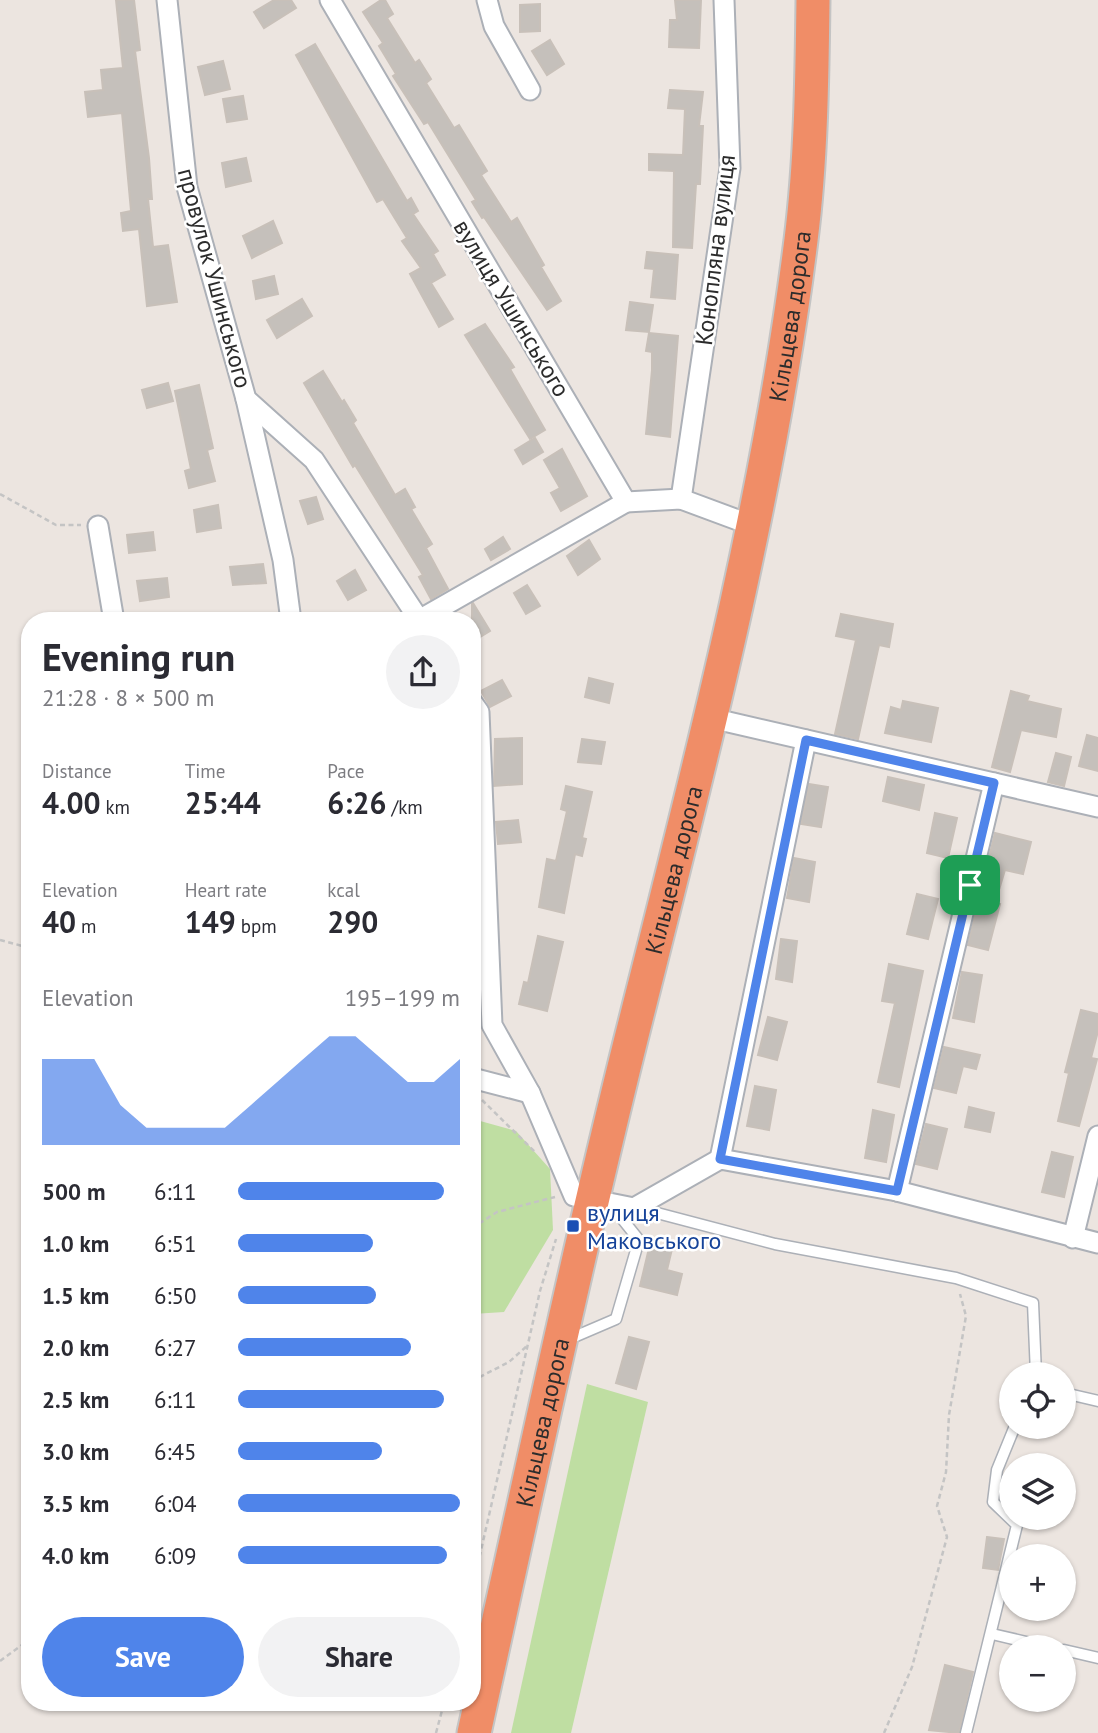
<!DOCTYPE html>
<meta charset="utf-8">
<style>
:root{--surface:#fff;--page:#f2f2f3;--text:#2b2b33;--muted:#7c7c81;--accent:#4f84ea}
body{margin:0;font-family:"PT Sans",sans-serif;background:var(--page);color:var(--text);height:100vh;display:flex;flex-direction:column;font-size:26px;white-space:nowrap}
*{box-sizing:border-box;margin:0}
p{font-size:23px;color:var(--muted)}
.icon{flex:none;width:38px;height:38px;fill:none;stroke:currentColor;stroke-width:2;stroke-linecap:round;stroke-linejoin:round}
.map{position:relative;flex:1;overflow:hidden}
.sheet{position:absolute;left:21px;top:612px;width:460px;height:1099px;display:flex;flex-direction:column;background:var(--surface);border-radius:28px;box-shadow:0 2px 5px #0004}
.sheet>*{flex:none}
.buttons{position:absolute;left:999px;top:1362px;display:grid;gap:14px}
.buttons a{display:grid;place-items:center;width:77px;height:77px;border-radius:50%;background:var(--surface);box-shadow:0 2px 5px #0004;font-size:35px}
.pin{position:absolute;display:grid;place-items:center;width:60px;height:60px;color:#fff;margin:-30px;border-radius:14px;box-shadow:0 4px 10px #0006}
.round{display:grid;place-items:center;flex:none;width:74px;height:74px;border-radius:37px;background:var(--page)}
.overview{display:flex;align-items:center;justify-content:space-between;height:119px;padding:0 21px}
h1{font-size:38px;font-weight:700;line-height:52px}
.figures{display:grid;grid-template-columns:repeat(3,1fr);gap:10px;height:119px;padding:7px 21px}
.figures div{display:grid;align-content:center}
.figures b{font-size:30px;font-weight:700}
.figures small{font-size:19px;font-weight:400}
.figures p{font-size:19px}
.chart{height:196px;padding:14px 21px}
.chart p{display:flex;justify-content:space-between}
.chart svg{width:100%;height:126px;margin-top:7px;fill:var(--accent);opacity:.7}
.button{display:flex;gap:14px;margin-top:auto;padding:14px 21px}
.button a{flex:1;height:80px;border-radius:42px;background:var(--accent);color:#fff;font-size:28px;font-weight:700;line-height:80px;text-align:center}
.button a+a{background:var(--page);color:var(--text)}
ul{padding:0 21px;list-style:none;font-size:23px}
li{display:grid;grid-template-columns:112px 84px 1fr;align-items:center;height:52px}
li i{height:18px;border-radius:9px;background:var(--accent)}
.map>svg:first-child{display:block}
.green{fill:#bfdea2}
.building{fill:#c5c0bb;stroke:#c8c0b9;stroke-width:2}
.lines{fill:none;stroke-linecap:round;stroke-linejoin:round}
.lane-casing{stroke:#acb0b7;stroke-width:13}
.street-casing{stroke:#acb0b7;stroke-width:23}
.highway-casing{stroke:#c4c4c4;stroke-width:37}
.path{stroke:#c4c4c4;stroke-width:2.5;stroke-dasharray:5 3.5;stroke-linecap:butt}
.lane{stroke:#fff;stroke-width:10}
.street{stroke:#fff;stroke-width:19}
.highway{stroke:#f08d67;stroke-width:33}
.route-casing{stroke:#fff;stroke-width:14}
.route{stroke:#4f84ea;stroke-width:9}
.transit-dot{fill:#1a4fb4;stroke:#fff;stroke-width:2.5}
.labels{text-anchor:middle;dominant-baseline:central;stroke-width:5;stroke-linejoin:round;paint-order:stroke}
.street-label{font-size:24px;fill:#2c2c2c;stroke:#fff}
.transit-label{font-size:24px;fill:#164399;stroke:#fff;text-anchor:start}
</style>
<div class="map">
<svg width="1098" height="1733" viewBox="0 0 1098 1733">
<rect width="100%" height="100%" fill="#ece5e0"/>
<g class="green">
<polygon points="473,1119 516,1131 550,1169 553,1230 504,1312 473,1314"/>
<polygon points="587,1384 648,1402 571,1733 511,1733"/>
</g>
<g class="building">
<polygon points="116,0 134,0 140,50 135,51 149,158 152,199 148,199 153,247 168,245 177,302 147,306 139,229 123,231 121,213 131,211 122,113 88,117 85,92 103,90 101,70 123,68"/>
<polygon points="274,0 291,0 296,8 264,28 254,12"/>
<polygon points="381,0 385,0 393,14 387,18 415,63 419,60 431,79 426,83 454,128 459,125 487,171 481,175 511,222 517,218 544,265 541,267 561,301 547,310 484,217 482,218 472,202 476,200 447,153 428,122 424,124 393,76 396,74 379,46 383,43 363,12"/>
<polygon points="675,0 701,0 699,48 669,47 670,20 677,20"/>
<polygon points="540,4 540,31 520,32 520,5"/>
<polygon points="550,40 564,64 547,75 532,51"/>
<polygon points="315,44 407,201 411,198 418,211 413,214 438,251 433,254 445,275 431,283 453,319 439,327 410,274 421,268 402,241 407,238 383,199 377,202 296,55"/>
<polygon points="223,61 230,89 205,95 198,67"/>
<polygon points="670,90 703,92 699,126 703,126 700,184 696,184 692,248 673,247 674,171 649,170 649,154 683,155 685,109 668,108"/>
<polygon points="243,96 247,119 227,122 223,99"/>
<polygon points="246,158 251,181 226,187 222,163"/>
<polygon points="273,221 282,243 252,258 243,236"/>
<polygon points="647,252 678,255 675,299 651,297 654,269 645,268"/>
<polygon points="274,276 278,294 256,299 253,281"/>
<polygon points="302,299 312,316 277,338 267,320"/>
<polygon points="630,302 653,305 649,332 626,330"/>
<polygon points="485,324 514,367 510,369 545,430 530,439 465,335"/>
<polygon points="649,333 678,336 670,437 646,434 652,370 652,352 646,351"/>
<polygon points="323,371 342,402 344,400 356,420 353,423 395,495 405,489 415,507 411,509 432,544 426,548 448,589 431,599 419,577 423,575 355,465 353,467 304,383"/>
<polygon points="168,383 173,401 147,408 142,390"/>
<polygon points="199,385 213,448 207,450 215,481 189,488 185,471 191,469 175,391"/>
<polygon points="535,438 543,452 523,464 515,450"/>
<polygon points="562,449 587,496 561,511 551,493 560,488 544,460"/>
<polygon points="316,497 323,519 308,524 300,501"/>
<polygon points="218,505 221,528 197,532 194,510"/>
<polygon points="153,532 155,550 129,553 127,535"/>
<polygon points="503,537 510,549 491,560 485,549"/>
<polygon points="589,540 600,559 578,575 567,556"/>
<polygon points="263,564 266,583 233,585 230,567"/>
<polygon points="355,570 366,590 348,600 337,581"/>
<polygon points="167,578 169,597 140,601 137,581"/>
<polygon points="527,585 540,606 526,614 514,593"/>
<polygon points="473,603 490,631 472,642 472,604"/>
<polygon points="841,614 893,624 889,647 879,645 858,739 835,734 856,640 836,636"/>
<polygon points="589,678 613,684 609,703 585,697"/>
<polygon points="502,680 511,696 490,707 481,691"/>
<polygon points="1011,691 1029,696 1027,701 1061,709 1056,737 1021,730 1010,772 992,767"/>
<polygon points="903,701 938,708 931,742 885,733 891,707 901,710"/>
<polygon points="1087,735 1098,738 1098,771 1079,766"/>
<polygon points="522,738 522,784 494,786 495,739"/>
<polygon points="582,739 605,742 601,764 578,762"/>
<polygon points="1056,753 1071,757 1064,786 1048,782"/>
<polygon points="888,777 924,785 919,810 883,801"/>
<polygon points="809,784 828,787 821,827 801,824"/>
<polygon points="566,786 592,792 582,838 586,839 582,856 575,854 564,913 539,907 547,859 556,861 567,811 561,809"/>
<polygon points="935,813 957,818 948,858 927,853"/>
<polygon points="518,820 521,842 498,844 496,822"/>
<polygon points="995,833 1031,842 1023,874 1005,870 995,903 1000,904 988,950 968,945"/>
<polygon points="794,858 815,862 809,902 787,898"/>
<polygon points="917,894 938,899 928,939 907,934"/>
<polygon points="538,936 563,942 547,1011 519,1004 524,982 528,983"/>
<polygon points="781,939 797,941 792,982 776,979"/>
<polygon points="889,964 923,971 899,1087 878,1082 895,1003 882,1001"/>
<polygon points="962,972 982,975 974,1022 953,1018"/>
<polygon points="1081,1010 1098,1014 1098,1031 1091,1058 1097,1059 1079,1126 1058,1121 1069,1073 1065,1072"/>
<polygon points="768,1017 787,1022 777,1060 758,1055"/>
<polygon points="944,1047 980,1055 976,1069 963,1066 956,1093 934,1088"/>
<polygon points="755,1086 776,1090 769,1130 747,1126"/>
<polygon points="969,1107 994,1113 990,1132 965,1127"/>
<polygon points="873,1110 894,1115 886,1162 865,1158"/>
<polygon points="926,1124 947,1129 937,1169 916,1164"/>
<polygon points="1052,1152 1073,1157 1064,1197 1042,1192"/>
<polygon points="650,1244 672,1249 667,1270 682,1274 677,1295 640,1286"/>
<polygon points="629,1337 649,1342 636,1389 616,1383"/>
<polygon points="987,1537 1004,1539 998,1570 983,1568"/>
<polygon points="945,1665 973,1672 959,1733 929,1730"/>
</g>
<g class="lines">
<defs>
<g id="lane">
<polyline points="638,1208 775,1244 956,1278 1033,1303 1036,1374"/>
<polyline points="567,1340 616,1319 639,1240 611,1205"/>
<polyline points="1064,1393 1098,1401"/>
<polyline points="992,1634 1048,1647"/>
<polyline points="1064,1650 1098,1658"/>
<polyline points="966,1733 1017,1525 993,1502 997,1470 1015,1426"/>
</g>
<g id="street">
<polyline points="167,0 187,187 246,399 314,460 420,621"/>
<polyline points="330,0 626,502 681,499 754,526"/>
<polyline points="487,0 494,26 530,90"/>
<polyline points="246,399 283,560 291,621"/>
<polyline points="681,499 730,168 724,0"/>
<polyline points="98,526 114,621"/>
<polyline points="419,620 626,502"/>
<polyline points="472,702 479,712 492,1025 530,1093 574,1196 634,1208 720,1159 897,1191 1098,1243"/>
<polyline points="711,718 1098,807"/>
<polyline points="472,1078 530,1093"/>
<polyline points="720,1159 806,740"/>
<polyline points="897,1191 994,783"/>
<polyline points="1073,1238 1098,1136"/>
</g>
<g id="highway">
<path id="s1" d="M 474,1733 C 525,1501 574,1269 631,1039 C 697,775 767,511 801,240 C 811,161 812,80 813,0"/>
</g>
</defs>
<use href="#lane" class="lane-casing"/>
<use href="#street" class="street-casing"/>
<use href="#highway" class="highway-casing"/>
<g class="path">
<polyline points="0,494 56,525 81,525"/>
<polyline points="0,940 30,948"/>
<polyline points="482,1100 535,1152"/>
<polyline points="472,1228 497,1212 555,1197"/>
<polyline points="472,1381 509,1362 528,1345"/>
<polyline points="472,1590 540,1291 556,1239"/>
<polyline points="0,1661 30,1639"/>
<polyline points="436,1733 444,1703"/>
<polyline points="884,1733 912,1667 947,1537 937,1506 946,1472 949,1415 966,1316 960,1294"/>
</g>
<use href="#lane" class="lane"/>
<use href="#street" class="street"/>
<use href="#highway" class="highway"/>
</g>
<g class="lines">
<defs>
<polygon id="route" points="806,740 994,783 897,1191 720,1159"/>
</defs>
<use href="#route" class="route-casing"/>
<use href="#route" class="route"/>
</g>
<rect class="transit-dot" x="566" y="1219" width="14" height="14" rx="3.5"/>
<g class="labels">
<g class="street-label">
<text transform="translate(715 250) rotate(-83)">Конопляна вулиця</text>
<text transform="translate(215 278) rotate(75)">провулок Ушинського</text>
<text transform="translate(512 308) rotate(59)">вулиця Ушинського</text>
<text stroke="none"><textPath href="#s1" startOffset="1452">Кільцева дорога</textPath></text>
<text stroke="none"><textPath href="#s1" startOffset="886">Кільцева дорога</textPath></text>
<text stroke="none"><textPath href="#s1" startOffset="318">Кільцева дорога</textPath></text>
</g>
<g class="transit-label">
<text x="587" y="1212">вулиця<tspan x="587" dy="28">Маковського</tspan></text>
</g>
</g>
</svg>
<div class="buttons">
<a><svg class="icon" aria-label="locate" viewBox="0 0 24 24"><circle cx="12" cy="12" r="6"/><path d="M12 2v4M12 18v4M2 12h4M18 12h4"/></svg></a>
<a><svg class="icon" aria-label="layers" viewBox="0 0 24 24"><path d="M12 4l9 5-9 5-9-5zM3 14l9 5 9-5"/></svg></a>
<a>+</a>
<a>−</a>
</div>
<div class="pin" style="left:970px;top:885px;background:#1e9e55"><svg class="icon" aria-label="arrive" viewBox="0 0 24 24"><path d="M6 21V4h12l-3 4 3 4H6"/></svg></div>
<section class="sheet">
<div class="overview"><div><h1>Evening run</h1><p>21:28 · 8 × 500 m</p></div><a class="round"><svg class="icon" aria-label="share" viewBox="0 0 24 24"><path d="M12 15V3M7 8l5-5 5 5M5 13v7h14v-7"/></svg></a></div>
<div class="figures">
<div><p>Distance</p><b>4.00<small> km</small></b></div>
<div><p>Time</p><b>25:44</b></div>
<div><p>Pace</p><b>6:26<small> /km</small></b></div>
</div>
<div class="figures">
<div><p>Elevation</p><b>40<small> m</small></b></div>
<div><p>Heart rate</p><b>149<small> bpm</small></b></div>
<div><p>kcal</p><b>290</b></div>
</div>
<div class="chart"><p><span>Elevation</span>195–199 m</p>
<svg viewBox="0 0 160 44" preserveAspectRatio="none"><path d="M0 44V14L10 14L20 14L30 30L40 38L50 38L60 38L70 38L80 30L90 22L100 14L110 6L120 6L130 14L140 22L150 22L160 14V44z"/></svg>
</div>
<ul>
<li><b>500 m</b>6:11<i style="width:93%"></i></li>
<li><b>1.0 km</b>6:51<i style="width:61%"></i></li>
<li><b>1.5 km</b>6:50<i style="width:62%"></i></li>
<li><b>2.0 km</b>6:27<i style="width:78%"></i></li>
<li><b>2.5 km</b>6:11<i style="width:93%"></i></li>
<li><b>3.0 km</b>6:45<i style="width:65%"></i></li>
<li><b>3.5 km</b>6:04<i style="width:100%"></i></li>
<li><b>4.0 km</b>6:09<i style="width:94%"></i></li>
</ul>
<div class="button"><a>Save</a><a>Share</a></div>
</section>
</div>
